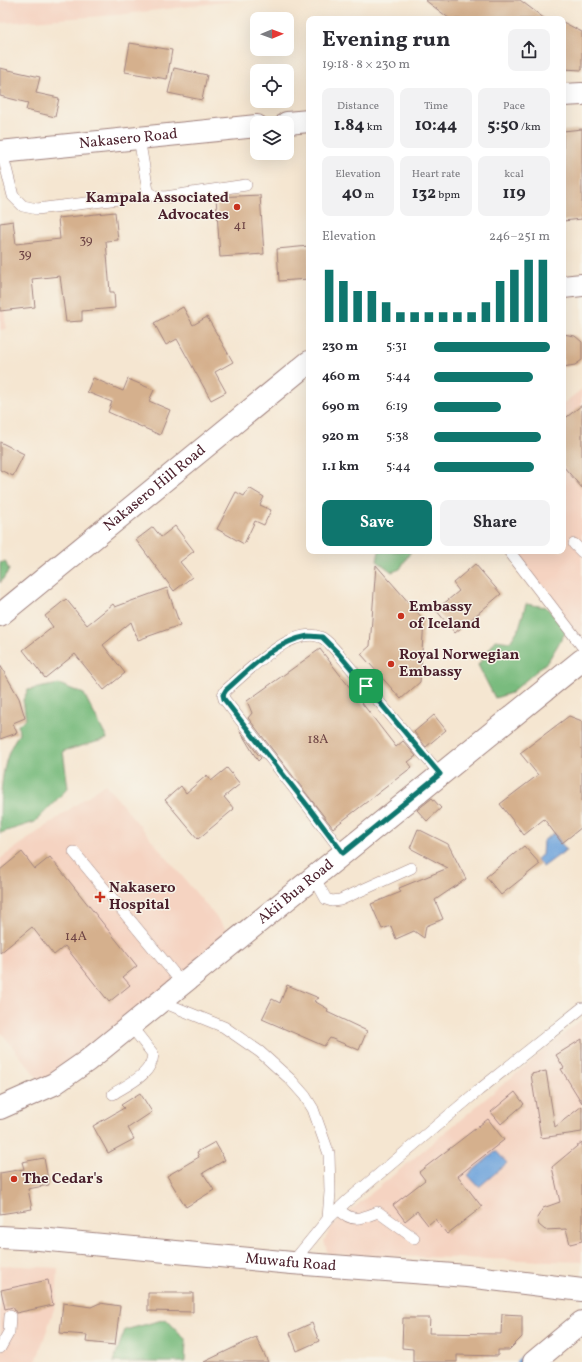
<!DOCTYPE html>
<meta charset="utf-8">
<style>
:root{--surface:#fff;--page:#f2f2f3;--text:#2b2b33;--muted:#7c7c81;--accent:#0f766e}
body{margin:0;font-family:Vollkorn,serif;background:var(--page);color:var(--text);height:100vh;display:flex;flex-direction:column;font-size:15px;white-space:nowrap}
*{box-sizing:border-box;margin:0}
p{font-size:13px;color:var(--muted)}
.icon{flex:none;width:22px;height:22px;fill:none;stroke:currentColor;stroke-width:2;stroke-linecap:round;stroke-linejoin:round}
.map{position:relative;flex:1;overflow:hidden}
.drawer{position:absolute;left:306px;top:16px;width:260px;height:538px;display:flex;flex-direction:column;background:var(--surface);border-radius:8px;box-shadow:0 4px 16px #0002}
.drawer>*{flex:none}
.needle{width:26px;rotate:89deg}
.controls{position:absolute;left:250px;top:12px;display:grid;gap:8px}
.controls a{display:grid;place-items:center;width:44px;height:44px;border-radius:8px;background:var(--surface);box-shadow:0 4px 16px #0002;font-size:20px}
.pin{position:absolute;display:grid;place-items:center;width:34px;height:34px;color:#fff;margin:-17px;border-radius:8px;box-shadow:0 2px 6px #0006}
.round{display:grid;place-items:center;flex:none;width:42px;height:42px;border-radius:8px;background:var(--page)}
.headline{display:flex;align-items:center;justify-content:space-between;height:68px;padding:0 16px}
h1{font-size:22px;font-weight:700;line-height:30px}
.stats{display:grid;grid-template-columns:repeat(3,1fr);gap:6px;height:68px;padding:4px 16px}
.stats div{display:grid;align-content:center;border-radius:8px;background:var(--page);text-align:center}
.stats b{font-size:17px;font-weight:700}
.stats small{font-size:11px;font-weight:400}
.stats p{font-size:11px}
.chart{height:112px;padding:8px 16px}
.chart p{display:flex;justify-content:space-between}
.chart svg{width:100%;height:72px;margin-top:4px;stroke:var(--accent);stroke-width:6}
.action{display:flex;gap:8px;margin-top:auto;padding:8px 16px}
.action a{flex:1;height:46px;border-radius:8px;background:var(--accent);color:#fff;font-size:16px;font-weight:700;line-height:46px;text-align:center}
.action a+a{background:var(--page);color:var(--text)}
ul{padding:0 16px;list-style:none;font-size:13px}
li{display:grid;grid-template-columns:64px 48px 1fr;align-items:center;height:30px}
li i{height:10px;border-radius:5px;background:var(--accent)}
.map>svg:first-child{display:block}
.built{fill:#f5d3c1}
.forest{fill:#79bb7e;stroke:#626d54}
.water{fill:#6fa4dc;stroke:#5c6284}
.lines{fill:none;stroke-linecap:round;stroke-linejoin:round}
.stream{stroke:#6fa4dc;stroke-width:5.5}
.building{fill:#d5b08d}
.service-casing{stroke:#a0827e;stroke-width:12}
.minor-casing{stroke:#a0827e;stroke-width:24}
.tertiary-casing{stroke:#a0827e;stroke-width:24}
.secondary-casing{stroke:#a0827e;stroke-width:24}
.service{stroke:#fff;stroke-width:11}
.minor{stroke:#fff;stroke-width:22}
.tertiary{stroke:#fff;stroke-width:22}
.secondary{stroke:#fff;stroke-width:22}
.route-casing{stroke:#fff;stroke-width:8}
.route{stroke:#0f766e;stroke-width:5}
.poi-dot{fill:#c8321e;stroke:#f7f3e8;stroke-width:1.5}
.labels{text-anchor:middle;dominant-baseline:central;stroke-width:3;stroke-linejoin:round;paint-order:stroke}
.number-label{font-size:13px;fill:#6d4344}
.street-label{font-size:15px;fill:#4a1f2b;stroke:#f7f3e8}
.poi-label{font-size:15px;font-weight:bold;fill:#4a1f2b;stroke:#f7f3e8;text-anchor:start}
</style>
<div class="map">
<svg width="582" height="1362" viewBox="0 0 582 1362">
<rect width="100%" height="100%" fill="#f7f3e8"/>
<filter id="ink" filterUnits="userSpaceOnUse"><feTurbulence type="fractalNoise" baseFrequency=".025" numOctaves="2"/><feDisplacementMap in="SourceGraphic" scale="8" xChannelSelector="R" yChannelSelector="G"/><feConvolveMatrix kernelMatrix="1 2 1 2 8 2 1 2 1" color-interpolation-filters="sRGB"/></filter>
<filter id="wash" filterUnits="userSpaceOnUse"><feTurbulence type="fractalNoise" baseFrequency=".012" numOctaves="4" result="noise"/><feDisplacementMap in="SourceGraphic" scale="16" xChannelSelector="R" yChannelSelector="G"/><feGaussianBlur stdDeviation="0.9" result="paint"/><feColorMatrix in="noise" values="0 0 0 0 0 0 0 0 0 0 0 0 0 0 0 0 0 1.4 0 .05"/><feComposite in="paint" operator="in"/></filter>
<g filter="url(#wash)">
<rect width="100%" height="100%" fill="#f5e6d1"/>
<g class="built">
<polygon points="0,0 240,0 117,15 0,23"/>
<polygon points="0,260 6,329 0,330"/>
<polygon points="582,389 582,642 515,551 563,551 563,404"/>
<polygon points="105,784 231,935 43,1085 0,1031 0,859"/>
<polygon points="582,1019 582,1262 328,1254 324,1241 332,1226"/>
<polygon points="0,1265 58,1268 56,1303 36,1362 0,1362"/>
</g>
<g class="forest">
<polygon points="379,551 411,551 400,569 392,572 377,561"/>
<polygon points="5,561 9,570 0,583 0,563"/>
<polygon points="526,604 546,607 567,630 548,661 511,693 495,698 478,665 496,640 510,642 519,628"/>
<path d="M 59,684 L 84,694 L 107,739 L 63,751 L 68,788 L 35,822 L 0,833 C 0,800 0,758 19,734 L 18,725 L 26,719 L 23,700 L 28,690 Z"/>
<polygon points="166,1319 186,1340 185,1362 113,1362 125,1330"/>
</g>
<g class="water">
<polygon points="554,833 566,850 543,867 536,859 542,855 543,841"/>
<polygon points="496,1151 507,1163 479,1187 468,1175"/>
</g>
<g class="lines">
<polyline class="stream" points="519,1362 528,1355"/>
</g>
<g id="blocks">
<g class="building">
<polygon points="425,0 520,0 545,19 450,19"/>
<polygon points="563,22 582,32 582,70 563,69"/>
<polygon points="130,43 172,50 167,79 125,72"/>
<polygon points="0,68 40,77 36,93 59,98 55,117 26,110 28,103 0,96"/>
<polygon points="174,68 207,75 202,100 168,93"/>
<polygon points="582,129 582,219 563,221 563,131"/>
<polygon points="260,195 264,254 220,257 216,197"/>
<polygon points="115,212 118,240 106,241 110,292 114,292 115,308 82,311 82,321 66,322 60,276 32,279 35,307 0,311 0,223 13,221 16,244 60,239 58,218"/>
<polygon points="309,246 309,279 279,281 277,249"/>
<polygon points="183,307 193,325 207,317 233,362 215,372 226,392 211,400 177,339 166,345 154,323"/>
<polygon points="563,334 575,336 582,342 582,360 575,365 563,367"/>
<polygon points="93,378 123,391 128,379 154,390 149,401 170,410 160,435 108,412 112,402 87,392"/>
<polygon points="582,405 582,488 563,466 563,420"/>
<polygon points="0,442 24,454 13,476 0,470"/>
<polygon points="249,488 264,497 260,505 271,510 264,525 255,521 244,544 217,529 236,492 244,496"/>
<polygon points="175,526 194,551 180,562 192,577 174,591 136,540 153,527 161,537"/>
<polygon points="475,564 501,594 455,633 436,610 459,591 453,583"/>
<polygon points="376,565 424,620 420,682 401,699 361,654 370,646"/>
<polygon points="167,588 180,625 138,640 131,622 103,645 125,673 104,690 75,654 45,678 23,650 53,627 45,616 66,599 87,625 113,604 115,607"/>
<polygon points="320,649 396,747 403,741 416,756 408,762 412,767 333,828 248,718 252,713 247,701"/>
<polygon points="0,665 19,698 25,718 13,723 17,733 0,739"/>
<polygon points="434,715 446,730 426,747 414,732"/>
<polygon points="569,716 582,721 582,827 562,843 544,819 524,835 500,804 538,775 520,753"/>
<polygon points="240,731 261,758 258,761"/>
<polygon points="227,768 240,784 224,797 234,809 198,839 165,800 181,786 186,793 207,775 211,781"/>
<polygon points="432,798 441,808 427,821 417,810"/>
<polygon points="418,829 448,844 466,879 435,900 443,919 426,926 424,938 414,931 396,939 391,926 382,929 371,904 401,892 399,888 448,868 410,848"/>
<polygon points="524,846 540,864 501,895 486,877"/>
<polygon points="22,852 35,869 50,857 137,966 123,977 130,985 109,1002 65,946 54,955 32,927 0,953 0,870"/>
<polygon points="287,985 319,998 314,1001 328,1009 327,1012 367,1031 359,1050 330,1038 324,1046 262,1019 272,999 280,1003"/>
<polygon points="582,1039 582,1103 561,1069 564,1068 556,1055"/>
<polygon points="546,1071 555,1127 582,1106 582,1132 541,1138 531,1074"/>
<polygon points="515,1092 524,1104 501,1124 491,1112"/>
<polygon points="140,1093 152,1112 128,1128 134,1139 108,1153 93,1126 124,1108 121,1105"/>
<polygon points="488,1119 504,1140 458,1176 482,1207 447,1234 435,1219 428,1225 417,1211 405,1221 393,1205 425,1180 419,1172"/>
<polygon points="215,1142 225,1160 203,1173 214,1190 186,1207 167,1176 199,1157 197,1152"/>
<polygon points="582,1142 582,1241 570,1244 566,1229 545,1230 539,1225 537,1218 543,1208 560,1202 552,1167"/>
<polygon points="44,1158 49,1185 28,1189 32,1209 0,1214 0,1173 24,1169 22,1162"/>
<polygon points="48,1280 53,1305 16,1313 13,1307 5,1309 1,1290"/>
<polygon points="148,1293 193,1293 193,1312 148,1311"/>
<polygon points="63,1303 91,1307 100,1303 120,1306 115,1345 86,1342 87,1335 60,1333"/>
<polygon points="502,1314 522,1315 522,1337 509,1350 498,1350 498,1356 457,1355 457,1362 413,1362 413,1349 402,1348 403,1318 430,1318 429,1333 501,1334"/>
<polygon points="312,1323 319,1341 297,1351 290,1333"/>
<polygon points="256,1337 268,1362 204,1362"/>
</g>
</g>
</g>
<g filter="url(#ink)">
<use href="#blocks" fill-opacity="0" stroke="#a0827e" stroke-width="1"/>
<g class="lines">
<defs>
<g id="service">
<polyline points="139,138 148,191 154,196 165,197 246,185"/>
<polyline points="2,152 13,196 23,206 37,209 119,199"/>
<polyline points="574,544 582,552"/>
<polyline points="509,551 582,646"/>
<polyline points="74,852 182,983"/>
<path d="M 343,853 L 307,805 L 224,699 L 223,695 L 226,690 C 246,673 291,626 320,637 C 327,639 333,648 338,653 L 440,774"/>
<polyline points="314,877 326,899 332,901 340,900 411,868"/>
<polyline points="160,1001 224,1027 260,1052 290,1079 305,1096 313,1109 329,1154 330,1192 328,1219"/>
<path d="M 113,1094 C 128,1084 152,1075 153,1054 L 130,1025"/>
<path d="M 338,1209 C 353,1223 360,1219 378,1212 L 414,1238"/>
<polyline points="292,1263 328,1219 347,1201 479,1090 582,1008"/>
<polyline points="0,1348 9,1332 10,1316"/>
</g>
<g id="minor">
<polyline points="563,287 582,285"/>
<path id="s1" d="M 0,615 L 309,362"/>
<path id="s2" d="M 0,1237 L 39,1239 L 292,1263 L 467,1276 L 582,1290"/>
</g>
<g id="tertiary">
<polyline points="563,95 582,94"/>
<polyline points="287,123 309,121"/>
<path id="s3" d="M 0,152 L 257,126"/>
<path id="s4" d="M 0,1108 L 54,1084 L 87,1061 L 582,660"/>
</g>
<polyline id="secondary" points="534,1362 582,1322"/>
</defs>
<use href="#service" class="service-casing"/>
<use href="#minor" class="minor-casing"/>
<use href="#tertiary" class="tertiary-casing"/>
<use href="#secondary" class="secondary-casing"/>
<use href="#service" class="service"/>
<use href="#minor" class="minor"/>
<use href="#tertiary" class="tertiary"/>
<use href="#secondary" class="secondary"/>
</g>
</g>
<g class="lines" filter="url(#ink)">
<defs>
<path id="route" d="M 308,636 L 322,637 L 338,653 L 440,774 L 343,853 L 307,805 L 224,699 L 223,695 L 226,690 C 251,668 274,642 308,636 Z"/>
</defs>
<use href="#route" class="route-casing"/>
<use href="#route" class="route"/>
</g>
<g class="poi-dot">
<circle cx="237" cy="207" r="4"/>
<circle cx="401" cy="616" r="4"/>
<circle cx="391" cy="664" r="4"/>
<path d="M98 891h4v4h4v4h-4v4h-4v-4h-4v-4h4z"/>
<circle cx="14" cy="1179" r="4"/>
</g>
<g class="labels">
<g class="number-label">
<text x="240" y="226">41</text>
<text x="86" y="241">39</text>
<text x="25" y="255">39</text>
<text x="318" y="740">18A</text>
<text x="76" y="937">14A</text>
</g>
<g class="street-label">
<text stroke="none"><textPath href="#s3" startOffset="129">Nakasero Road</textPath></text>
<text stroke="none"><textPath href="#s1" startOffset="200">Nakasero Hill Road</textPath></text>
<text stroke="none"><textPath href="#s4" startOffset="368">Akii Bua Road</textPath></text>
<text stroke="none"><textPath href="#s2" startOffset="292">Muwafu Road</textPath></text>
</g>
<g class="poi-label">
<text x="229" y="198" text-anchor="end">Kampala Associated<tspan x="229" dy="17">Advocates</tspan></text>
<text x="409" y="607">Embassy<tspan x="409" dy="17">of Iceland</tspan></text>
<text x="399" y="655">Royal Norwegian<tspan x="399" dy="17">Embassy</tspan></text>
<text x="109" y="888">Nakasero<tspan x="109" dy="17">Hospital</tspan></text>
<text x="22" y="1179">The Cedar's</text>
</g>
</g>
</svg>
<div class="controls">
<a><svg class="needle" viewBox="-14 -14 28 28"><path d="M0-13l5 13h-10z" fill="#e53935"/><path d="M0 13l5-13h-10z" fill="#7c7c81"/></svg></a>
<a><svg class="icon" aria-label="locate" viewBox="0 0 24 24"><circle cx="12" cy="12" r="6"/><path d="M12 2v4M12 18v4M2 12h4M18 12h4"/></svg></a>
<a><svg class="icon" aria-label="layers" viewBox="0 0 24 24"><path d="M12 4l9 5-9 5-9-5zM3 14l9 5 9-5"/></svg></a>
</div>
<div class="pin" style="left:366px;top:686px;background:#1e9e55"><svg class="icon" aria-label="arrive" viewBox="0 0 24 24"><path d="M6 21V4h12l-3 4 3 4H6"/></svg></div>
<section class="drawer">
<div class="headline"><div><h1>Evening run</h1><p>19:18 · 8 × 230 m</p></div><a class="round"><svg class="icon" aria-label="share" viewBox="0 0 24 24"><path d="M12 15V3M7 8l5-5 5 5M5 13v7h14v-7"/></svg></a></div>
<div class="stats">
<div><p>Distance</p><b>1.84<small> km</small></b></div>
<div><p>Time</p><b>10:44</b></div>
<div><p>Pace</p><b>5:50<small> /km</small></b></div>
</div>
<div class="stats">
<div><p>Elevation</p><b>40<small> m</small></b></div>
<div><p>Heart rate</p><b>132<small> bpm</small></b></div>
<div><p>kcal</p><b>119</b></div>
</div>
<div class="chart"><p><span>Elevation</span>246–251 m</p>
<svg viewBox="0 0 160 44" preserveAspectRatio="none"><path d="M5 44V12M15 44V19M25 44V25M35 44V25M45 44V32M55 44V38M65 44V38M75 44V38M85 44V38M95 44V38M105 44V38M115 44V32M125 44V19M135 44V12M145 44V6M155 44V6"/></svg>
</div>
<ul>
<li><b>230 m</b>5:31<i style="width:100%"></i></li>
<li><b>460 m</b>5:44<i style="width:85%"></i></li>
<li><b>690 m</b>6:19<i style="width:58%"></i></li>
<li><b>920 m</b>5:38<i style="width:92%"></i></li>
<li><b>1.1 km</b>5:44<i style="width:86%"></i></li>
</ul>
<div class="action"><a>Save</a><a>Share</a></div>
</section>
</div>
